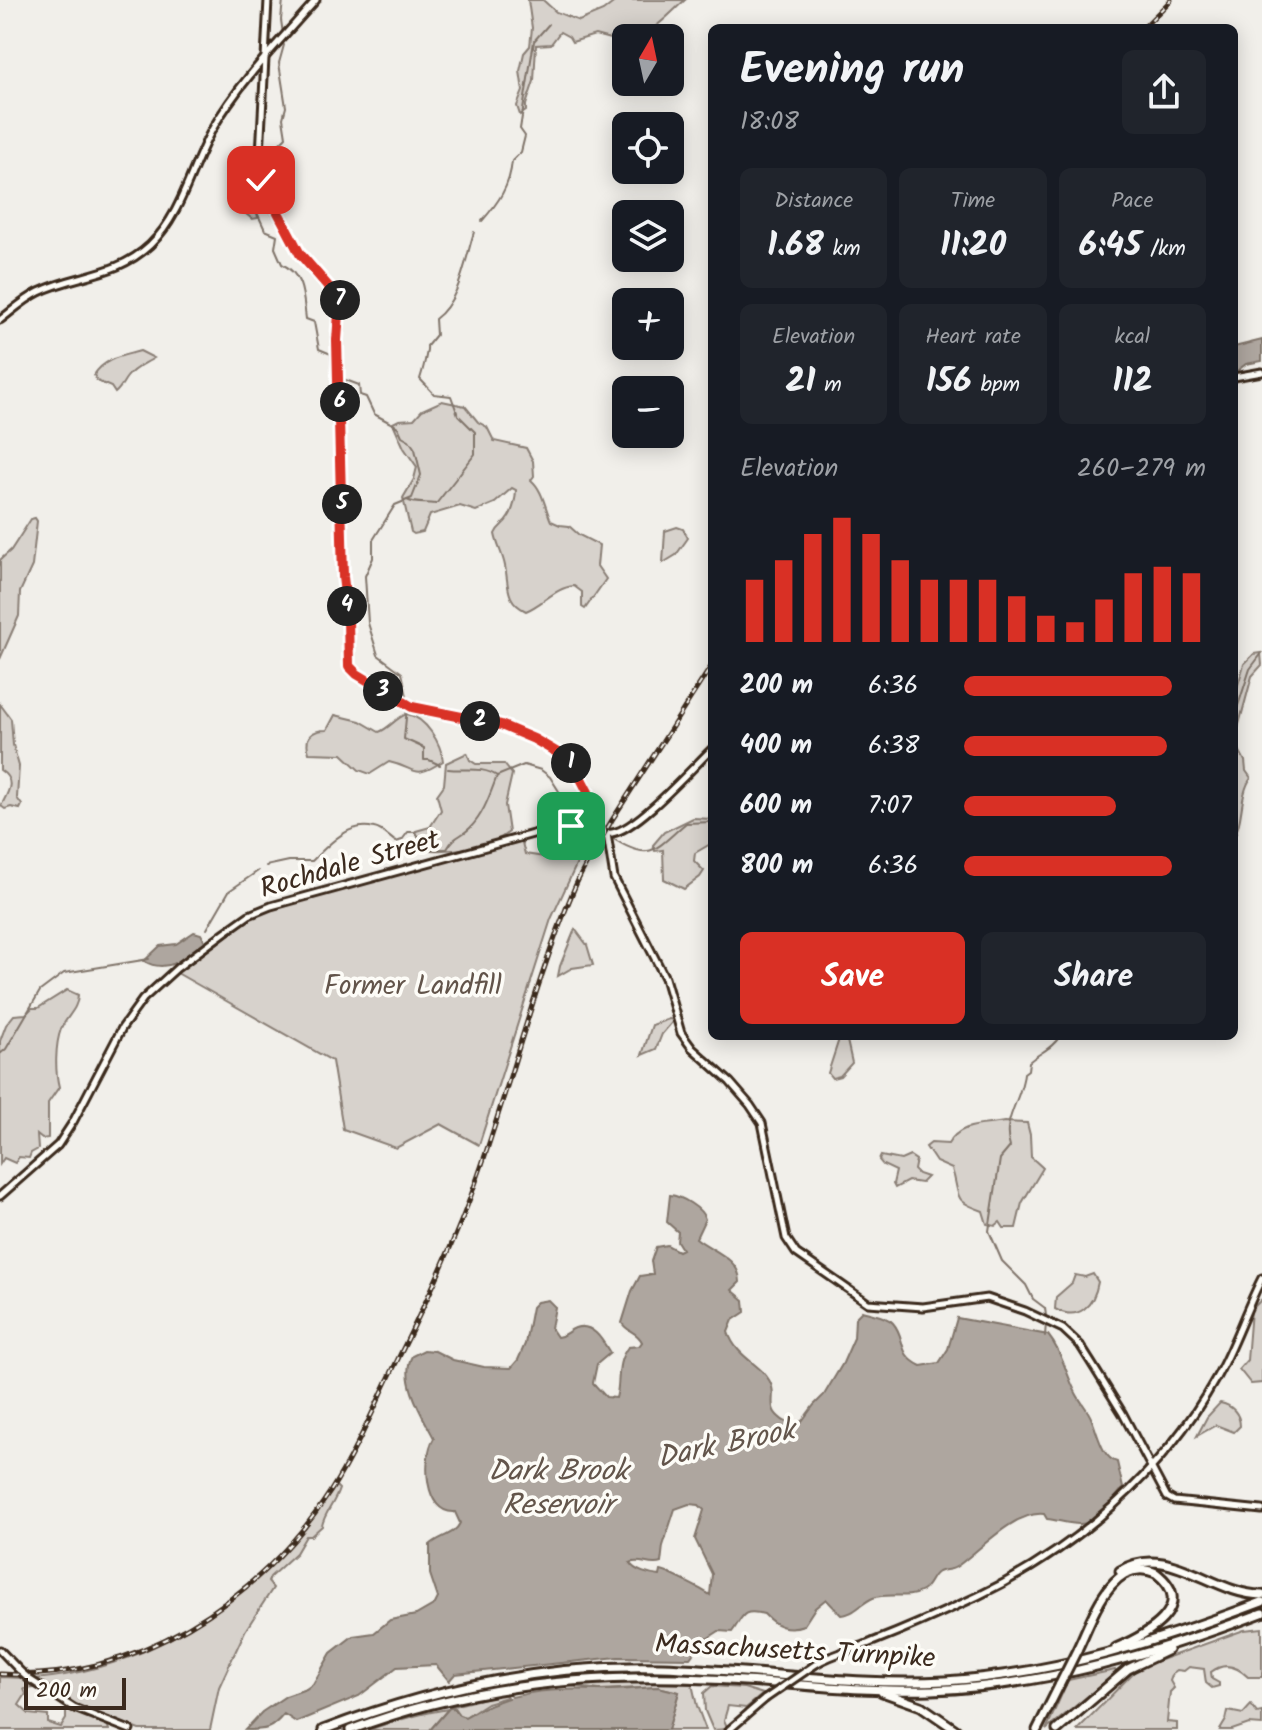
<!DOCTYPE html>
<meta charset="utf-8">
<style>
:root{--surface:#171b24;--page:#20242c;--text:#f1f3f6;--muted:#9ea1a6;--accent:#d93025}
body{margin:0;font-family:Kalam,sans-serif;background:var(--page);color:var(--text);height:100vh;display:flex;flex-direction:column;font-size:30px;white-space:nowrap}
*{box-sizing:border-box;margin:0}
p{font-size:26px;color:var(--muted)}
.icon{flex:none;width:44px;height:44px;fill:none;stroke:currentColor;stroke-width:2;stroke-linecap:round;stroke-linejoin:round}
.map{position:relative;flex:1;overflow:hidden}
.panel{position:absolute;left:708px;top:24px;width:530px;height:1016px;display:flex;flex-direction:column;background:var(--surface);border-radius:12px;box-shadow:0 4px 20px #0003}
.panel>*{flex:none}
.needle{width:52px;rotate:9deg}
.tools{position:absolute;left:612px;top:24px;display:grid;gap:16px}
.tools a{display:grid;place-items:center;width:72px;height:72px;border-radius:12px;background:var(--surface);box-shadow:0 4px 20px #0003;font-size:40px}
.scale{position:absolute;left:24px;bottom:20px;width:102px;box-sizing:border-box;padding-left:8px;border:4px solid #3b2a1e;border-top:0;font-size:22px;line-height:28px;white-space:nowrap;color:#3b2a1e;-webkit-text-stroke:6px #fdfcf7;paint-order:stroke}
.pin{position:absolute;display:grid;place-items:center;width:68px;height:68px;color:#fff;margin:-34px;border-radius:16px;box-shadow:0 4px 12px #0006}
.km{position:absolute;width:40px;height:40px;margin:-20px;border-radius:50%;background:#222;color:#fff;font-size:22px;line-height:40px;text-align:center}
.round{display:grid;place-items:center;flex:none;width:84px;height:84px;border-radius:12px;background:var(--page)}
.overview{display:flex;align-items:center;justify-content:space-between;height:136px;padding:0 32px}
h1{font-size:44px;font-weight:700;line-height:60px}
.figures{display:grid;grid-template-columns:repeat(3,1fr);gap:12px;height:136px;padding:8px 32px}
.figures div{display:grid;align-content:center;border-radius:12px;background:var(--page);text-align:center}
.figures b{font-size:34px;font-weight:700}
.figures small{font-size:22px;font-weight:400}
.figures p{font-size:22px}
.chart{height:224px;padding:16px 32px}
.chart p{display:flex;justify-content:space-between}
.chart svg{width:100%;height:144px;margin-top:8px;stroke:var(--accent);stroke-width:6}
.primary-button{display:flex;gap:16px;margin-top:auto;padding:16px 32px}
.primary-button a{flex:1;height:92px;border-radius:12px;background:var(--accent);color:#fff;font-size:32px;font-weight:700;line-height:92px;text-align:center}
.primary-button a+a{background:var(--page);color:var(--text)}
ul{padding:0 32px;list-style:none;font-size:26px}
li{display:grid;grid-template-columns:128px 96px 1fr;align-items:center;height:60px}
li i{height:20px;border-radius:10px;background:var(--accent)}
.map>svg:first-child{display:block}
.green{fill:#d7d2cc;stroke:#897e75;stroke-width:2}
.water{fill:#aea69f;stroke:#80746b;stroke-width:2;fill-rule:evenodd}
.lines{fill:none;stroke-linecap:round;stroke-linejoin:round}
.stream{stroke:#80746b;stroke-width:2}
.secondary-casing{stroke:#3b2a1e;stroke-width:11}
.highway-casing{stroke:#3b2a1e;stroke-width:13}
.secondary{stroke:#fdfcf7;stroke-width:5}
.highway{stroke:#fdfcf7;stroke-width:7}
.rail-casing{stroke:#3b2a1e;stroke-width:5}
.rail{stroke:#fdfcf7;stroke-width:2;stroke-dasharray:6;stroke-linecap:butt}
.secondary-bridge-casing{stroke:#3b2a1e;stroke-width:11;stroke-linecap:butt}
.highway-bridge-casing{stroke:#3b2a1e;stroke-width:13;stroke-linecap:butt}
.secondary-bridge{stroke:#fdfcf7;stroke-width:5}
.highway-bridge{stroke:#fdfcf7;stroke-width:7}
.route-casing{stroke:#fff;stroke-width:16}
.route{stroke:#d93025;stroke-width:10}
.labels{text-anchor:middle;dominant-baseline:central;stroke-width:7;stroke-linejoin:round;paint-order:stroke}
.street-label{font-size:28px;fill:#3b2a1e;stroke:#fdfcf7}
.park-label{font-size:28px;fill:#62544a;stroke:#fdfcf7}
.water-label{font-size:30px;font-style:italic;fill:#63554b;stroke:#fdfcf7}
</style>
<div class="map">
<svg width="1262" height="1730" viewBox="0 0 1262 1730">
<rect width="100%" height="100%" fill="#f1efea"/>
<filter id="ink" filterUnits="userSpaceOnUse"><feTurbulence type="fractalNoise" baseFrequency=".0125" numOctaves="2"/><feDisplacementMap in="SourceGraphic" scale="16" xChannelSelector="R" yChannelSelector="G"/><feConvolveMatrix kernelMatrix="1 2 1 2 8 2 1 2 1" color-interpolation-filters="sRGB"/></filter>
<g filter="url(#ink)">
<g class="green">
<path d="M 528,0 L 543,0 L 556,12 L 579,21 L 603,11 L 617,0 L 685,0 C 668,15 650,38 626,38 L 625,43 L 595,35 L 572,42 L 569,37 L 560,32 L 551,44 L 536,45 L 534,81 L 526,105 L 526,111 L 520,115 L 517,106 L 523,91 L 520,71 L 524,53 L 530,46 L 532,28 Z"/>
<polygon points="235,174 251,178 258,218 252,219 245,213 228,185"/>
<path d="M 140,351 L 154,358 C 145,364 133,368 127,377 C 123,382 121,388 115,393 L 111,387 L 97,381 L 94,375 C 104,358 123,356 140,351 Z"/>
<path d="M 442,401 L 465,406 L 478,422 L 487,427 L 494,441 L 526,448 L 533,461 L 534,476 L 531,480 C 543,490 545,508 551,521 L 560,525 L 569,526 L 579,535 L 599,545 L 597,566 L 606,579 L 585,609 L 582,607 L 582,592 L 574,586 C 556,587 543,604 526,611 C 505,601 509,586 505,566 C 503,555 497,545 495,534 C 498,526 504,525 508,518 C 513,511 516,498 516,490 L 512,488 L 495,503 L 476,511 L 460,506 L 430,515 L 423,532 L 414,534 L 411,532 L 403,498 L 414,479 L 417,467 L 404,448 L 393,423 L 399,420 L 414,419 L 422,410 Z"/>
<polygon points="31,519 35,518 37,521 32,566 20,592 19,616 0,659 0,560 11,550"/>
<polygon points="677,527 683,529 688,538 676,555 663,563 665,531"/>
<path d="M 1261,653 L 1262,665 L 1252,676 L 1237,732 L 1237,746 L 1245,761 L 1246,771 L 1251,778 C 1239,795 1244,820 1234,837 L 1234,699 L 1244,664 L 1254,654 Z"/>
<path d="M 0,704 L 11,719 L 13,745 L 19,766 L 17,798 L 22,805 L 20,809 L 11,807 L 5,809 L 1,806 C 8,792 17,781 0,770 Z"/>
<path d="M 407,714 C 426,718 441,743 443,761 C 413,781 417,768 389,762 L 370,774 L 359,770 L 342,754 L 309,753 C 304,737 311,730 327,730 L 335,715 L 360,721 L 379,732 C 390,728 395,718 407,714 Z"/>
<path d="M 467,753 L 470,760 L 476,764 L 504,764 L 512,774 L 505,805 L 509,832 C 490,848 455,851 431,850 L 419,840 L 416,831 L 430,827 L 441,810 L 437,795 L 444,785 L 446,763 Z"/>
<polygon points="693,818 712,819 712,843 695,853 694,861 704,871 700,877 684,889 664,879 663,850 655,851 653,845 664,832"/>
<polygon points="564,827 592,831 551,919 479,1145 441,1124 396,1148 343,1129 332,1061 177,973 257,914 521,839 525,854 565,860 556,829"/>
<polygon points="575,929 587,945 593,965 572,968 558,976 560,966"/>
<path d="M 67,990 L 78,995 C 78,1009 66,1017 61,1029 C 55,1045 55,1072 59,1087 L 48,1103 L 48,1138 L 42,1139 L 37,1135 L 38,1149 L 31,1153 L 29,1158 L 19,1157 L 15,1163 L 4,1158 L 0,1164 L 0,1041 L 6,1025 L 14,1015 L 26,1014 L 32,1008 L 38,1008 Z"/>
<polygon points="669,1019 674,1020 662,1034 656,1049 642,1055 652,1025"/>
<polygon points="840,1036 846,1036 852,1063 840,1076 832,1078 828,1073"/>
<path d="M 1004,1122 L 1027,1123 L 1030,1135 L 1031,1157 L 1043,1168 L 1022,1203 L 1016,1228 L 1004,1228 L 1000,1222 L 995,1226 L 987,1224 L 983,1211 C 951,1200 961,1197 952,1169 L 936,1162 L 926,1147 L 931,1143 L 948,1144 C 961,1122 983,1126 1004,1122 Z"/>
<polygon points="881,1156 901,1160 910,1156 916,1160 914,1170 918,1174 927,1177 921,1183 908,1181 895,1188 893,1184 896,1171 883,1165 879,1160"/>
<path d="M 1093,1274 L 1098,1282 C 1094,1305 1079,1322 1055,1309 L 1056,1297 L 1072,1283 L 1075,1275 L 1085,1277 Z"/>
<polygon points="1262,1299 1262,1383 1251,1384 1239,1369 1247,1360 1251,1310"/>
<path d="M 1220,1403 C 1232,1405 1240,1414 1240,1426 L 1234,1432 L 1216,1425 L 1197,1436 L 1207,1417 Z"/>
<path d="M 336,1486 L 339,1489 C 335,1503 324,1513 322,1526 L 311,1536 L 306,1536 L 296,1553 L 270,1577 L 268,1582 L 273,1588 L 245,1631 L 219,1687 L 210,1730 L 140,1730 L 76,1705 L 35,1679 C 166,1666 262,1591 336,1486 Z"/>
<path d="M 1262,1628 L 1262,1677 L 1248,1677 C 1236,1665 1224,1662 1211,1672 L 1212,1679 L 1219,1683 L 1219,1686 L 1212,1688 L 1206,1683 L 1204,1669 L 1189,1667 L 1184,1671 L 1177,1670 L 1173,1673 L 1170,1681 L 1174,1688 L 1170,1692 L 1167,1722 L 1177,1723 L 1177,1730 L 1077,1730 L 1138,1668 L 1244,1630 Z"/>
<polygon points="1115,1670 1116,1673 1046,1730 1068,1680"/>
<polygon points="0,1677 23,1678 35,1688 24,1689 26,1694 19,1705 29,1714 48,1716 48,1723 61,1727 66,1719 66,1708 107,1724 109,1730 0,1730"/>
<polygon points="630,1682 692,1684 697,1706 706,1730 668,1730 679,1692 658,1687 599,1690 570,1686"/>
<polygon points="712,1686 744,1688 763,1694 746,1708 728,1706 724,1720 728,1729 713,1730 705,1711 704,1693"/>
<polygon points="504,1693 507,1697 487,1703 465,1717 459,1715 453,1706"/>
<polygon points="1251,1705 1257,1713 1262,1712 1262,1725 1249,1724 1232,1730 1220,1730 1226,1720 1228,1711 1243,1714"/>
<path d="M 448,1709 L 430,1730 L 368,1730 C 394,1721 421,1713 448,1709 Z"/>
</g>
<g class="water">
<polygon points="1262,340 1262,361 1246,364 1234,373 1234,347"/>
<path d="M 194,932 L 201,934 L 206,943 C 188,957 167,975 144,961 L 160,946 L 176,944 Z"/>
<path d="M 670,1195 C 681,1196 702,1208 705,1219 L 696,1238 C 712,1251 740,1258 740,1282 L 732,1290 L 744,1300 L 745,1312 L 733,1320 L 728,1332 C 737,1360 766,1365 772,1387 C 775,1398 768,1408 779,1417 C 786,1424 793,1425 802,1421 L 814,1405 L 824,1395 L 843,1363 L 854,1338 L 855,1318 L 862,1311 C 871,1314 887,1316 893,1323 C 907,1339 896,1354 921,1366 L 939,1363 L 948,1349 L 957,1318 L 1048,1335 C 1062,1352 1066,1374 1076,1393 C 1081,1403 1088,1409 1092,1420 C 1098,1434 1102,1458 1117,1462 L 1123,1488 C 1113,1500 1096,1525 1079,1524 C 1069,1524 1057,1520 1047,1519 L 1044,1514 C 1015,1510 978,1552 956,1567 C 950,1571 944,1569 938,1572 C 931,1576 930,1586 922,1591 C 907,1600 889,1592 873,1598 C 861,1603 854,1615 841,1615 L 826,1599 L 815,1608 L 804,1625 C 787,1631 775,1626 764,1614 C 741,1608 743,1617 732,1632 L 719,1631 L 702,1642 L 690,1658 L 618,1657 L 455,1674 L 449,1681 L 436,1665 L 397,1667 L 359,1696 L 296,1722 L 284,1714 C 271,1730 266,1730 245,1730 L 262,1712 L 286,1696 L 306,1689 L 313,1684 L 331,1653 L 353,1636 L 374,1633 L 390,1620 L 416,1615 L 435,1604 L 438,1598 L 430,1574 L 430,1545 C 439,1536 455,1535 460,1523 L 455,1512 C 424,1514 422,1458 434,1438 C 423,1417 399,1379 412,1356 L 424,1350 L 435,1351 L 453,1360 L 484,1367 L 511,1368 L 518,1360 L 525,1344 L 532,1307 L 537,1302 L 548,1300 L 555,1307 L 551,1328 L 557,1337 C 566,1336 567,1331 575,1328 C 593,1322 603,1341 610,1353 L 597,1364 L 593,1383 L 606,1397 L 616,1398 C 621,1381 615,1364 628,1347 L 639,1346 L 642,1342 C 637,1331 627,1332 622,1323 L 632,1291 L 640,1276 L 653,1274 L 651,1261 L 656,1247 L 667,1245 L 678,1251 L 682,1249 L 677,1241 L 678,1232 L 667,1222 ZM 689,1504 L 699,1505 L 704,1510 L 695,1539 L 712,1574 L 710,1595 C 703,1590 666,1571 661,1571 L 660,1576 C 650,1575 634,1571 630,1563 C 639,1558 650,1567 661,1563 L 663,1546 L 675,1509 Z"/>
<path d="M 658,1687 L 679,1692 L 668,1730 L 430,1730 L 451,1706 L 459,1715 L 465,1717 C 506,1692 549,1688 596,1690 C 616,1691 637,1688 658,1687 Z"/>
</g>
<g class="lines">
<g class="stream">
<polyline points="283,0 281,20 283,34"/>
<polyline points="262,171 279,159 279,144 286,137 283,118 286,107 279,63 284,45"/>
<path d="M 255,175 L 250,183 L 254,206 L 265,230 L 277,235 L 275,248 L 282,264 C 304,275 303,297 306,319 L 314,322 L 319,349 L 331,354 L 332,366 L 336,370"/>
<path d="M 482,221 C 498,203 510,186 512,161 L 521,152 L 525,136 L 520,129 L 534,41 L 549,24"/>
<polyline points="343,379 359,385 360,395 366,397 374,414 398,427 402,436 409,440 415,449 421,475 412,498 395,505 373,540 373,558 365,576 368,623 378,655 402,673 408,701"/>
<path d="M 407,500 C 417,505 425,502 436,504 L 475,454 L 475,432 L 458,415 L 451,396 L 434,394 L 420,379 C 422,373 428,351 427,346 L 436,335 L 435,319 C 460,301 465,260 474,232"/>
<polyline points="407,707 404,739 424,748 424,760 429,760 440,765"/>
<polyline points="1234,718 1250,669 1262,653"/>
<path d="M 448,769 C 466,771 482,766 497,776 L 524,765 L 541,770 L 550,777 L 574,815 L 592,824"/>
<path d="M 612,838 C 651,863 654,850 686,823 L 712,822"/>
<path d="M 266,866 L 289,861 L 312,861 C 328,845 349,821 374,828 C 382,829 389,837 396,842 L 402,840 L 408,832 L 415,832 L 429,849 L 447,849 C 455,835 461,837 470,828 C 484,814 490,794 497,776"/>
<polyline points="207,929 229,891 258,871"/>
<polyline points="0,1054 6,1049 40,991 64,973 149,959"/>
<path d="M 1046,1316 L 1045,1308 L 1033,1299 L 1026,1285 L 1002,1261 L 989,1231 L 1000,1159 L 1010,1147 C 1001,1119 1022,1100 1024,1073 L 1028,1070 L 1029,1062 C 1040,1052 1052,1049 1060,1036"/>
<polyline points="1045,1336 1046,1323"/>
</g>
<defs>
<g id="secondary">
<polyline points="268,0 259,174 268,198 300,254 340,300 337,340 343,577 348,618 349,666 357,674 412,707 504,726 534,739 563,756 576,769 588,792 598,832"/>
<path d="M 0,320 C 13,310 25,299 39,292 C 78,273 116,277 150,245 C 183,213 191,166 213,128 C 240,81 281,40 316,0"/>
<polyline points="1234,377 1262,372"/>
<polyline points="607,834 614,878 665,978 681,1033 692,1048 730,1082 750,1105 762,1123 786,1238 796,1253 868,1303 923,1307 987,1298 1025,1311 1063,1329 1080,1345 1092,1364 1123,1414 1167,1497 1174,1501 1262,1510"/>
<path d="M 0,1196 L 58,1145 L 73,1122 L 122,1028 L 143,999 L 177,968 L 225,932 L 249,915 L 271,906 L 562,826 C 579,825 596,836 612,833 C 637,830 692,768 712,749"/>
<polyline points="0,1650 21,1672"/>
<path d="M 816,1664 C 833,1653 854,1650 872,1642 C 908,1628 944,1612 978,1596 C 1075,1550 1164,1472 1216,1378 C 1234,1346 1245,1311 1262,1278"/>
<polyline points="29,1679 74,1708 130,1730"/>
<polyline points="729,1730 765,1699"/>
</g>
<g id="highway">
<path d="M 1120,1571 C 1167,1541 1213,1595 1262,1595"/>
<path d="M 1077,1650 C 1092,1620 1111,1554 1156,1573 C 1200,1607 1144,1636 1116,1648"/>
<polyline points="882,1692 921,1706 956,1730"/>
<path d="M 323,1730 C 432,1688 544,1664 661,1667 C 756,1670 850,1686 945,1681 C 1056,1674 1159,1641 1262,1602"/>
<path d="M 350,1730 C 465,1686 585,1673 708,1679 C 782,1682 858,1692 932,1690 C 1047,1686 1156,1653 1262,1613"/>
<polyline points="1037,1730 1060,1684"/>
<polyline points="1057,1730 1128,1669 1168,1650"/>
</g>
</defs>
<use href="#secondary" class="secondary-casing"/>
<use href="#highway" class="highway-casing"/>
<use href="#secondary" class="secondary"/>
<use href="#highway" class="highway"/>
<defs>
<g id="rail">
<polyline points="1143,28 1171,0"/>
<path d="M 0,1674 C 132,1683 260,1601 330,1492 C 356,1451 375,1406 396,1363 C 426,1302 456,1240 478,1176 C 511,1081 535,982 574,889 C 584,865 599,843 612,820 C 645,768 679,717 712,665"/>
</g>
</defs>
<use href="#rail" class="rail-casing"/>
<use href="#rail" class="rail"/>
<defs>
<g id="secondary-bridge">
<polyline points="21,1672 29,1679"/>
<polyline points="765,1699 816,1664"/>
</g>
<polyline id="highway-bridge" points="1060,1684 1077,1650"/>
</defs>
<use href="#secondary-bridge" class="secondary-bridge-casing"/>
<use href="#highway-bridge" class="highway-bridge-casing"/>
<use href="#secondary-bridge" class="secondary-bridge"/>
<use href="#highway-bridge" class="highway-bridge"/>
</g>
</g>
<g class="lines" filter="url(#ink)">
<defs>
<polyline id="route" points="261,180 300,254 340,300 337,340 343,577 348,618 349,666 357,674 412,707 501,725 534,739 563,756 576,769 588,792 598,832 571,826"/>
</defs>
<use href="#route" class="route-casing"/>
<use href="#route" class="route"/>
</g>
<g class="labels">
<g class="street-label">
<text transform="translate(350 865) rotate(-16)">Rochdale Street</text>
<text transform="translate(795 1652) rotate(3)">Massachusetts Turnpike</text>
</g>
<g class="park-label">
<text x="413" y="986">Former Landfill</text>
</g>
<g class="water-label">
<text transform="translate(726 1445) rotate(-12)">Dark Brook</text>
<text x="558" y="1472">Dark Brook<tspan x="558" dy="34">Reservoir</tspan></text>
</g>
</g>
</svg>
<div class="tools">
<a><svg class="needle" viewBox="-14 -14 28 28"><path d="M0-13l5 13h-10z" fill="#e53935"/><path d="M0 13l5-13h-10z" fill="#9ea1a6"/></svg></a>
<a><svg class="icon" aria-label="locate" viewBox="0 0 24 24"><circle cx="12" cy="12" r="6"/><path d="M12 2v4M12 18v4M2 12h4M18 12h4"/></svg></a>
<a><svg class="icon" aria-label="layers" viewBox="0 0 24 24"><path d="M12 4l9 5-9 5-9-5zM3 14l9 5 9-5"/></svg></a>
<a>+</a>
<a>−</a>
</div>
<div class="scale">200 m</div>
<div class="pin" style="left:571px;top:826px;background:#1e9e55"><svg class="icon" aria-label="arrive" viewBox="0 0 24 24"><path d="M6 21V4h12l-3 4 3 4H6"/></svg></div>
<div class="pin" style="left:261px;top:180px;background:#d93025"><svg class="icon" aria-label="check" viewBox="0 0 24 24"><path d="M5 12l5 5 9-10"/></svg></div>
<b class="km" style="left:571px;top:763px">1</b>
<b class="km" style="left:480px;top:721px">2</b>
<b class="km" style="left:383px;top:691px">3</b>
<b class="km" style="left:347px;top:606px">4</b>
<b class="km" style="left:342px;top:504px">5</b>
<b class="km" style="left:340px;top:402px">6</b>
<b class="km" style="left:340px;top:300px">7</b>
<section class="panel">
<div class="overview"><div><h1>Evening run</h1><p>18:08</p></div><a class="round"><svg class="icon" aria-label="share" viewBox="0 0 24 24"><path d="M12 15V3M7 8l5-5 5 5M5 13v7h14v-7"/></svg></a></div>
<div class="figures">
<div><p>Distance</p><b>1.68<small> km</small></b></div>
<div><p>Time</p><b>11:20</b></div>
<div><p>Pace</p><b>6:45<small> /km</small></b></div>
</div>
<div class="figures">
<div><p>Elevation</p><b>21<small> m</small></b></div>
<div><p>Heart rate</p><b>156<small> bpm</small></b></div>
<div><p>kcal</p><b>112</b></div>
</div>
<div class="chart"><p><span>Elevation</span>260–279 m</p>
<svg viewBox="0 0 160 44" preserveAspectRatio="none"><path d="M5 44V25M15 44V19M25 44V11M35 44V6M45 44V11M55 44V19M65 44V25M75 44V25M85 44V25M95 44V30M105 44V36M115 44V38M125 44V31M135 44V23M145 44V21M155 44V23"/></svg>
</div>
<ul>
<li><b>200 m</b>6:36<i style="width:86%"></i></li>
<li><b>400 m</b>6:38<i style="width:84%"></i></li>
<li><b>600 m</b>7:07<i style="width:63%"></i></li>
<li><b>800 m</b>6:36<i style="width:86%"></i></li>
</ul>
<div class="primary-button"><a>Save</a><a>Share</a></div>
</section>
</div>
